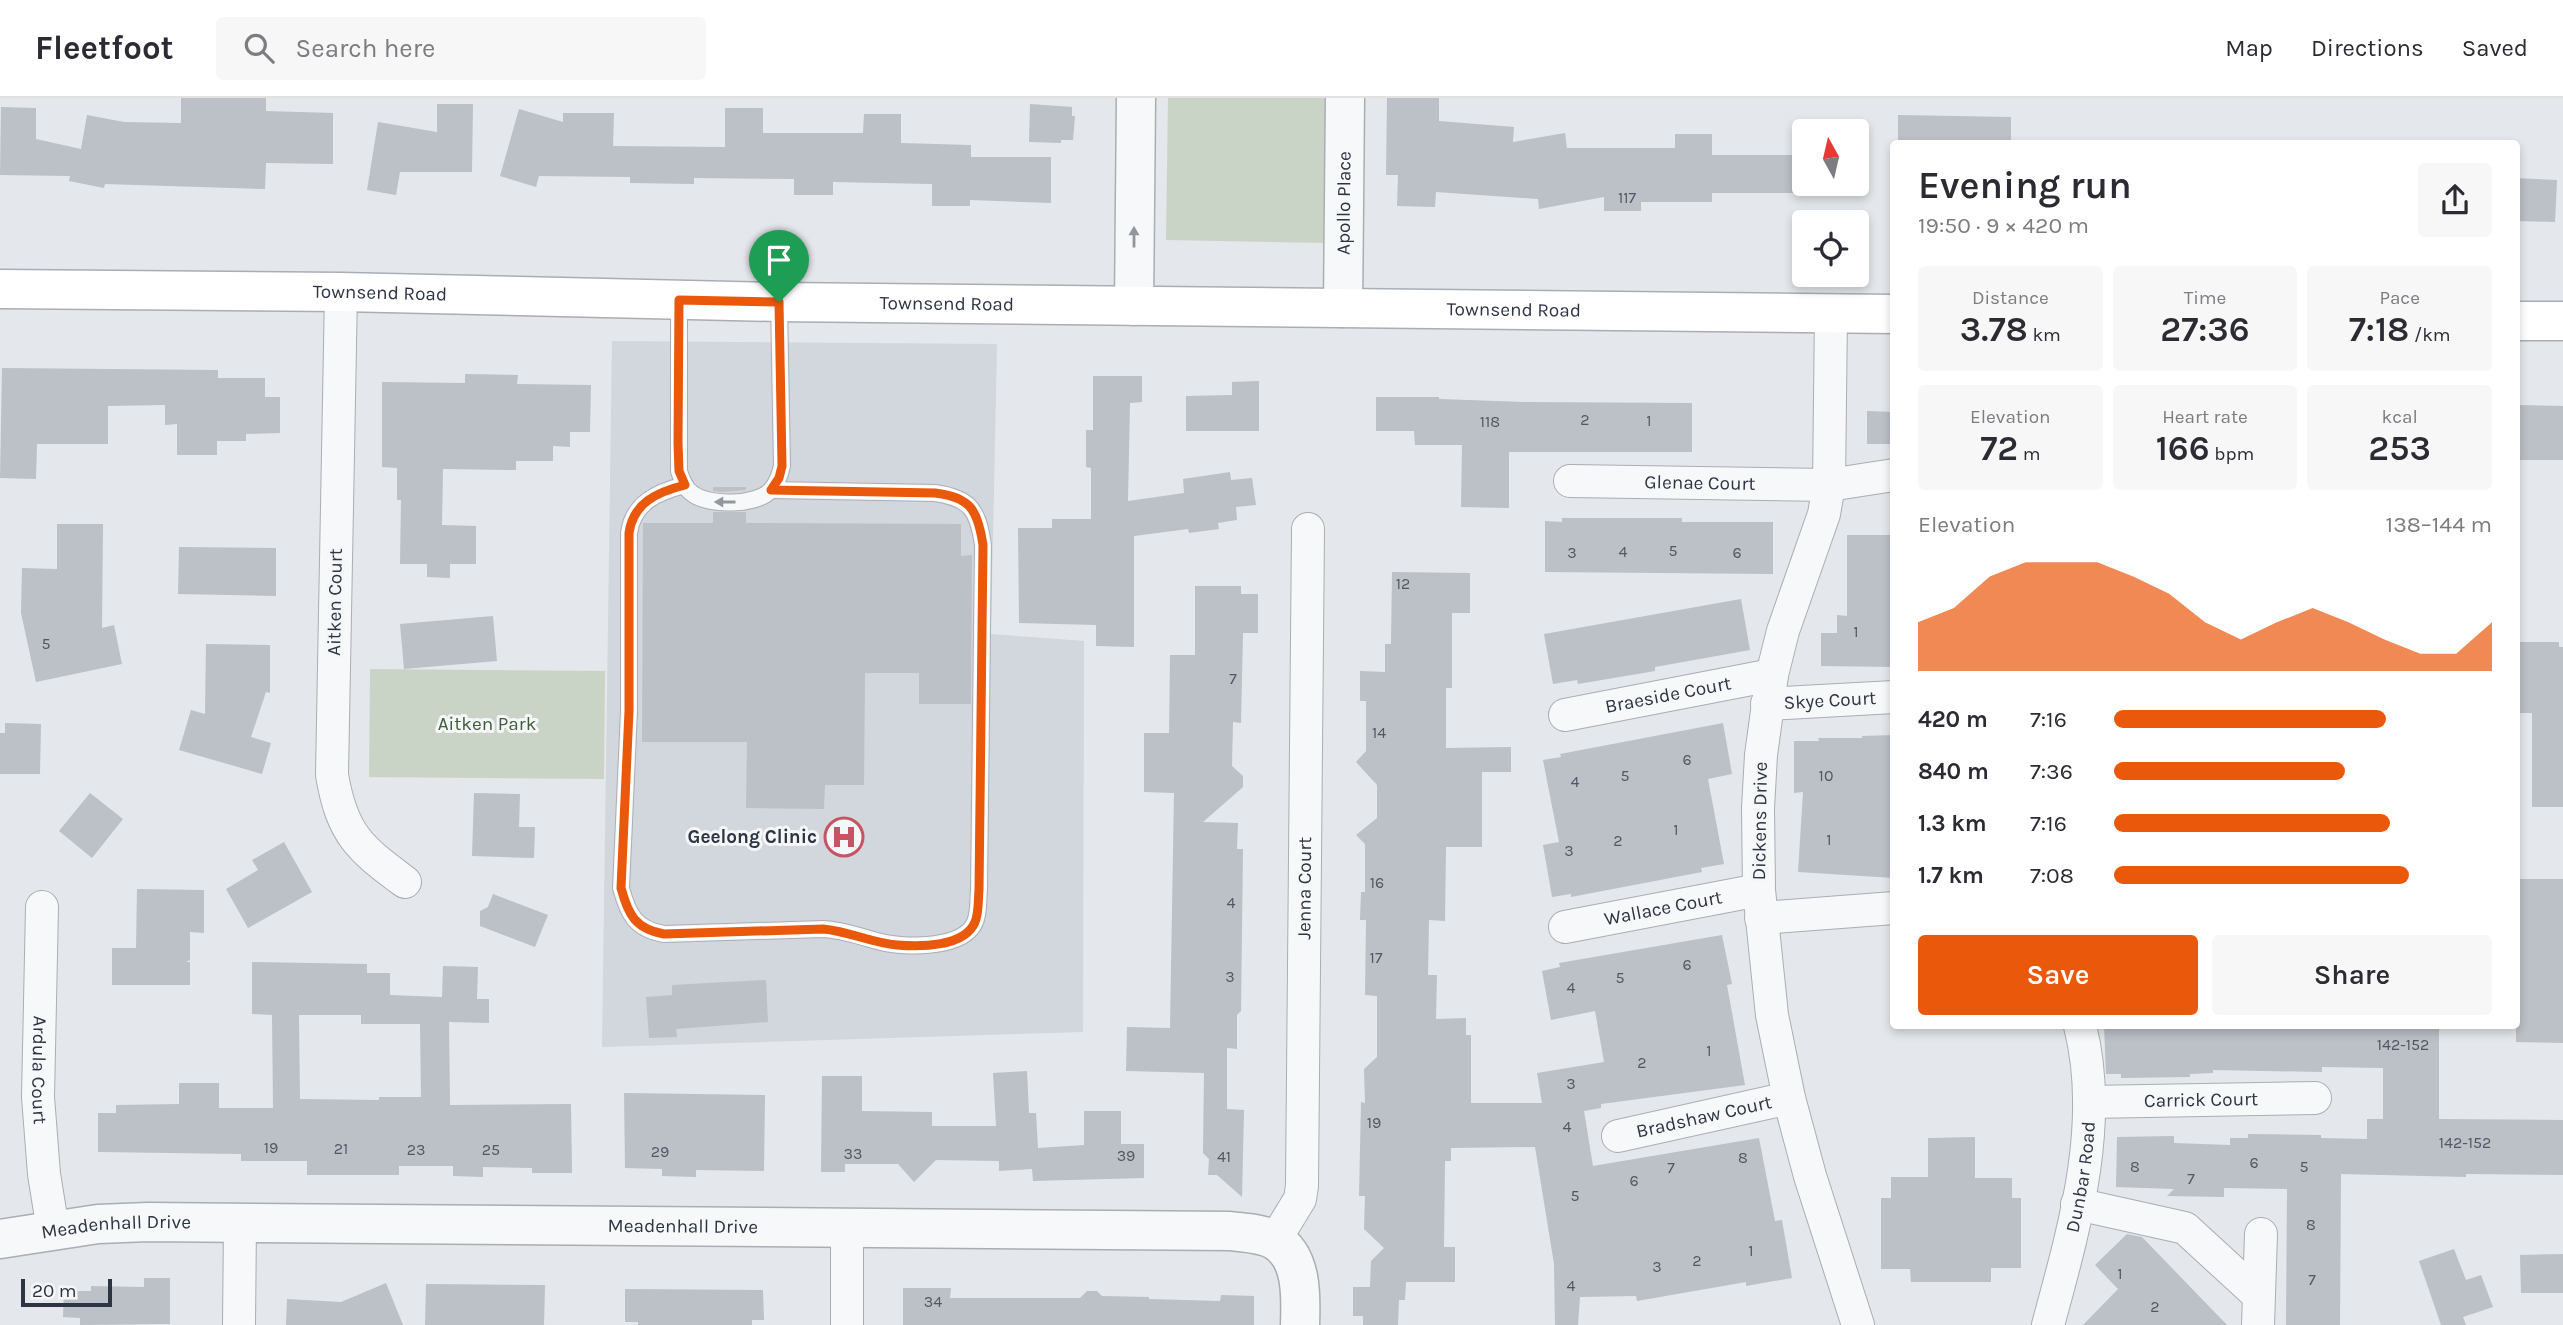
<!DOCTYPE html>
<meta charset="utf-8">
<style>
:root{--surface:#fff;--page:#f7f7f7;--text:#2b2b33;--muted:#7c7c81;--line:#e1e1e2;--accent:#ea580c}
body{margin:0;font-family:Karla,sans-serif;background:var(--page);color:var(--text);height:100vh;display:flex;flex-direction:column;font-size:26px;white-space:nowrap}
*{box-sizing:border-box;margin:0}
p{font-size:23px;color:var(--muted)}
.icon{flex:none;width:38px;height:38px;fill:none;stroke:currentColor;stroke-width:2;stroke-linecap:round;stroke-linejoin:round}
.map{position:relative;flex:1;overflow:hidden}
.panel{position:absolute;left:1890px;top:42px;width:630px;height:889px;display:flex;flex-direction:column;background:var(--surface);border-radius:7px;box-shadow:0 4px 10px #0003}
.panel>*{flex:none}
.needle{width:46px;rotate:352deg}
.fabs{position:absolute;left:1792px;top:21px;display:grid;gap:14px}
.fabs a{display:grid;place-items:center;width:77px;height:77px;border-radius:7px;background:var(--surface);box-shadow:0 4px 10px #0003;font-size:35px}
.scale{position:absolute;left:21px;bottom:18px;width:91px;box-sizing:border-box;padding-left:7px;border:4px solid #2d3442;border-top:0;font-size:19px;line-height:24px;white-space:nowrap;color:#2d3442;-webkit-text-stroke:5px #f4f6f8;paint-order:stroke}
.pin{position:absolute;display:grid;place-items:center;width:60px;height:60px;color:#fff;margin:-72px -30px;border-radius:50% 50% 50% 0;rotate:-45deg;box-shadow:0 0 7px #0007}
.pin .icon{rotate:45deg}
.round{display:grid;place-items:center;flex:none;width:74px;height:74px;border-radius:7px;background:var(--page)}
.summary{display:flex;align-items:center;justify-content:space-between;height:119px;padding:0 28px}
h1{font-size:38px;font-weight:600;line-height:52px}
.figures{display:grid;grid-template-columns:repeat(3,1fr);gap:10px;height:119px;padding:7px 28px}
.figures div{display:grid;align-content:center;border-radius:7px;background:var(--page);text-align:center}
.figures b{font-size:35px;font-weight:600}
.figures small{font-size:19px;font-weight:400}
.figures p{font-size:19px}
.chart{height:196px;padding:14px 28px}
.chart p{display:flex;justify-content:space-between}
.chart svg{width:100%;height:126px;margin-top:7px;fill:var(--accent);opacity:.7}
.action{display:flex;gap:14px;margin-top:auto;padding:14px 28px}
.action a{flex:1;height:80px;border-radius:7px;background:var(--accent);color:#fff;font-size:28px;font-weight:600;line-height:80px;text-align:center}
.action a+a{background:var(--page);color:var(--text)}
ul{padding:0 28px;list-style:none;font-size:23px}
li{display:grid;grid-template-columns:112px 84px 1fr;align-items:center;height:52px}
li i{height:18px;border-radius:9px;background:var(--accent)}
header{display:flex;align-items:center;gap:42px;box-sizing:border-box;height:98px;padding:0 35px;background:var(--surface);border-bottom:2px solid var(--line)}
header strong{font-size:33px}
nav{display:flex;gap:38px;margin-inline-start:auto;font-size:24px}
.search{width:490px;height:63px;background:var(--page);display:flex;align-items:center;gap:18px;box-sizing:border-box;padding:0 24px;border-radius:7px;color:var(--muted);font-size:26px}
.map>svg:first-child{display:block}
.built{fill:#d2d6dd}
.green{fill:#c9d4c6}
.building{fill:#bcc0c7;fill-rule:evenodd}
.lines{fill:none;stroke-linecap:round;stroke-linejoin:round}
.service-casing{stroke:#a9aeb5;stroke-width:18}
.minor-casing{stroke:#a9aeb5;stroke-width:34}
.tertiary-casing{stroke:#a9aeb5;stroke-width:41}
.secondary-casing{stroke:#a9aeb5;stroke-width:41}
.service{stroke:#f7f8f9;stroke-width:16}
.minor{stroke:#f7f8f9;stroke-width:32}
.tertiary{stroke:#f7f8f9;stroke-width:38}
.secondary{stroke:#fff;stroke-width:38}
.oneway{fill:#92969e}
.route-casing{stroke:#fff;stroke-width:14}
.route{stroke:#ea580c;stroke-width:9}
.labels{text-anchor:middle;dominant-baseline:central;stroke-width:6;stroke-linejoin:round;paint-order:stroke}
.number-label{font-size:16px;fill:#515763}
.street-label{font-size:19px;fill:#2d3442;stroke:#f4f6f8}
.park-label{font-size:19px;fill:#415d3b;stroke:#f4f6f8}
.poi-label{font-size:19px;font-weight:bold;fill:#2d3442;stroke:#f4f6f8;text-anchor:end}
</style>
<header>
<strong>Fleetfoot</strong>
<div class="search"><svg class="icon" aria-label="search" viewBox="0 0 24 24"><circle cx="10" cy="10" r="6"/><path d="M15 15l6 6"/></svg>Search here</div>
<nav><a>Map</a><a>Directions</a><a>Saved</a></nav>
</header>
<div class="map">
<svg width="2563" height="1227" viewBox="0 0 2563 1227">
<rect width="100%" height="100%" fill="#e4e7eb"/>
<polygon class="built" points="612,243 997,246 991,536 1084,543 1083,934 602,949"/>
<g class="green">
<polygon points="1168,0 1328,0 1326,145 1166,142"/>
<polygon points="370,571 605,573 604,681 369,679"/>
</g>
<g class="building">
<polygon points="181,0 266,0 266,13 333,15 333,66 266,65 265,91 105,86 104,90 69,83 70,78 0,77 1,9 36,10 36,41 81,51 87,17 124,24 181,25"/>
<polygon points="1387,0 1439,0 1439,23 1514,29 1513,44 1565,35 1567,50 1675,50 1675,36 1712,36 1712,57 1804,57 1804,95 1712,95 1712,104 1641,104 1641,113 1604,113 1604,99 1539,111 1538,101 1436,94 1435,109 1397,108 1398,77 1386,77"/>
<polygon points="437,6 473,6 472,74 400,74 396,97 367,92 378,24 437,34"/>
<polygon points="1030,6 1072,9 1072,18 1075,18 1073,42 1061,42 1061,45 1029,44"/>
<polygon points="725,10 763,10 763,35 863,35 864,16 901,16 901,45 971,47 971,59 1051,59 1051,105 970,102 970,108 932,108 932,86 833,84 833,97 794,97 794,81 694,80 694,86 630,85 630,79 539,78 536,89 500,78 519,11 563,24 563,15 614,15 613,48 725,49"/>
<polygon points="1898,17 2011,19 2011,46 1898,46"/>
<polygon points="2516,80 2557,82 2555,124 2516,123"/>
<polygon points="2,270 218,272 218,280 265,280 265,299 280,299 280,335 246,336 246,343 217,343 217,357 177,357 177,326 165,327 165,307 108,308 108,346 37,346 36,381 0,380"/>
<polygon points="465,276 518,277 517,286 591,287 590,334 570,334 570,349 553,348 553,363 516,363 516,372 443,371 442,427 476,428 476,466 450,466 450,480 427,479 427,466 400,466 401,402 397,402 397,370 382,369 382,284 465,285"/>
<polygon points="1093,278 1142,278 1142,304 1130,305 1128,403 1184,395 1183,381 1230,374 1231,382 1252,380 1256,407 1236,409 1237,422 1218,425 1219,431 1189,435 1188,431 1134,438 1134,549 1096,548 1096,527 1019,525 1018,430 1052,430 1052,421 1091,421 1091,370 1086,369 1086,332 1093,332"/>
<polygon points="1259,283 1259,333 1186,333 1186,298 1232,297 1232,284"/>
<polygon points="1376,299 1439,299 1439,301 1525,304 1692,305 1692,354 1509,354 1509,410 1461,409 1462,347 1415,347 1414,333 1376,333"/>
<polygon points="2516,307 2563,308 2563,362 2516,362"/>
<polygon points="1867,313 1894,314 1894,346 1867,346"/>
<polygon points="713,389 746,389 746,392 722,394 713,393"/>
<polygon points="713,414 746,414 746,425 961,426 961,458 972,457 971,606 919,606 919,575 865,575 864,687 825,687 824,711 746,710 747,644 642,644 643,425 713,425"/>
<polygon points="1562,420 1682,420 1682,424 1773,424 1773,476 1545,474 1545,423 1562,424"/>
<polygon points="57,426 103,426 102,530 114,527 122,566 36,584 21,515 22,470 57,471"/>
<polygon points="1847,437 1894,437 1894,569 1821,568 1821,535 1837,535 1837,517 1847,518"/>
<polygon points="179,449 276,450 276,498 178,496"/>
<polygon points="1392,474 1470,475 1470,515 1452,515 1452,590 1446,590 1446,650 1511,649 1511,674 1482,674 1482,749 1446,749 1445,823 1429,822 1428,877 1437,877 1436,921 1466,920 1466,937 1471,937 1471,1005 1542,1005 1537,975 1604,964 1595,913 1551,922 1542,873 1560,869 1559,865 1722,837 1732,886 1727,887 1745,987 1601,1006 1601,1010 1584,1013 1593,1068 1759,1040 1775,1123 1782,1122 1792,1180 1746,1188 1746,1184 1637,1203 1636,1198 1580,1199 1578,1227 1555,1227 1554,1166 1535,1049 1451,1050 1451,1063 1445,1063 1444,1149 1455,1149 1455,1184 1406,1184 1405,1202 1399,1202 1398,1227 1363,1227 1363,1218 1353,1218 1353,1189 1370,1189 1371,1163 1384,1150 1364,1131 1365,1098 1359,1098 1361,1004 1365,1005 1364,971 1377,959 1377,898 1365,897 1366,822 1360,822 1361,794 1365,794 1365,746 1356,737 1377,720 1377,687 1356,664 1366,653 1366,603 1360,603 1360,573 1385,574 1385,546 1391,546"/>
<polygon points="1195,488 1241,488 1241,496 1258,496 1258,535 1243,535 1241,625 1233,624 1232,668 1243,678 1243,689 1203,724 1238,725 1237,751 1243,751 1241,913 1237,917 1237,951 1227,950 1227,1011 1244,1012 1242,1099 1217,1077 1208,1077 1209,1061 1203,1055 1204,975 1126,973 1127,929 1170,930 1174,695 1144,694 1144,635 1169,635 1170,557 1195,557"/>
<polygon points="1741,501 1750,552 1655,569 1655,573 1578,586 1577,582 1553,586 1544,536"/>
<polygon points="493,518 497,563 404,571 400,526"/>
<polygon points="2516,544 2559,544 2559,549 2563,549 2563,709 2532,709 2532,615 2516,615"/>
<polygon points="206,546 270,547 270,595 266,594 251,639 271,645 262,676 179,652 191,612 205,616"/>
<polygon points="5,625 41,626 40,676 0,676 0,635 5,635"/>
<polygon points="1723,625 1732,676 1708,681 1724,766 1701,770 1702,774 1571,799 1571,796 1552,799 1543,747 1559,744 1543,662 1561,659 1560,656"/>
<polygon points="1894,637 1894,780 1798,774 1803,694 1794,695 1794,643 1819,643 1818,640 1862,640 1862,638"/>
<polygon points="90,695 123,721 92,760 59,733"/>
<polygon points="474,695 520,696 519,729 535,729 534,760 472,758"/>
<polygon points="284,744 312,794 248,830 226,791 258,772 252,762"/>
<polygon points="2516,781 2563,781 2563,945 2516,944"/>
<polygon points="137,791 204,792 204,835 190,834 190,862 186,864 190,864 190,887 112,887 112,850 136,850"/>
<polygon points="493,796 548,817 535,849 480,828 480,813 488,809"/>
<path d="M 252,864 L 367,866 L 367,875 L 390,875 L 390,897 L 442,899 L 443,868 L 478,869 L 477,901 L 489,901 L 489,925 L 449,924 L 450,1007 L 571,1006 L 572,1075 L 532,1075 L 532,1070 L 483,1069 L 483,1079 L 453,1078 L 453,1068 L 399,1068 L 399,1077 L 307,1077 L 307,1063 L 241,1063 L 241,1056 L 98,1054 L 98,1015 L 116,1015 L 116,1007 L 179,1006 L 179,985 L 219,985 L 219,1010 L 273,1010 L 272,917 L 252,916 ZM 299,917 L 361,917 L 361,926 L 420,926 L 421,999 L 379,999 L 379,1002 L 300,1001 Z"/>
<polygon points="766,882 768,924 676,931 677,939 649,940 646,899 672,897 672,887"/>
<polygon points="2104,928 2439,928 2439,1021 2563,1022 2563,1077 2466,1076 2466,1079 2341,1076 2340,1227 2286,1227 2287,1091 2224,1090 2224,1099 2167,1098 2174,1091 2116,1089 2117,1039 2174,1038 2174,1045 2230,1047 2230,1040 2248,1040 2248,1036 2321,1037 2321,1040 2367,1041 2367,1021 2383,1021 2383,970 2322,969 2322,974 2213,972 2213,975 2190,976 2190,979 2121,980 2121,976 2106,976"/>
<polygon points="1027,973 1029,1015 1036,1015 1038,1050 1084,1047 1084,1013 1121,1013 1121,1046 1144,1046 1144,1080 1033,1083 1032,1071 999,1073 999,1063 936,1062 914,1084 898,1066 845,1066 845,1074 821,1074 822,978 862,978 862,1013 932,1014 932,1028 996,1028 993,975"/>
<polygon points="624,995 765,997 764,1073 696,1072 696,1079 662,1078 662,1071 625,1070"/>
<polygon points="1975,1039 1975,1080 2012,1080 2012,1100 2021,1100 2021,1170 1991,1170 1991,1184 1911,1184 1910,1171 1881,1171 1881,1100 1891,1100 1891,1079 1928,1079 1928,1040"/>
<polygon points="2127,1136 2142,1139 2227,1227 2083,1227 2118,1191 2095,1167"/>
<polygon points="2454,1151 2466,1182 2481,1177 2493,1209 2463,1219 2466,1227 2441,1227 2419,1163"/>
<polygon points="2563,1156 2563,1195 2521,1195 2520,1157"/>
<polygon points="144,1180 170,1180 170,1226 80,1227 80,1220 63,1219 64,1193 91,1193 91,1188 144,1189"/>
<polygon points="386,1185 403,1227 286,1227 287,1201 341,1204"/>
<polygon points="426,1186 545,1187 544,1227 425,1227"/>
<polygon points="903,1190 951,1190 950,1200 1080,1200 1087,1193 1097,1193 1102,1198 1149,1199 1149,1201 1220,1203 1221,1197 1254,1198 1254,1227 903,1227"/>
<polygon points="625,1191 763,1192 764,1222 752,1222 752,1227 638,1227 638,1224 625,1224"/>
</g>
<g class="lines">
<defs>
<g id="service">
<path d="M 679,202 L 679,373 C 682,382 685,391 693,396 C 709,408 756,408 771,392 C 777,385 780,377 782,368 L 779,204"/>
<path d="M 685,387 C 657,394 633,405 629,435 L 629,613 L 621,790 C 628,816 635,831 664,836 L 823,831 C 844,832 861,839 881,844 C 905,850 964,851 975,824 C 979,815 978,802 979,792 L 983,447 C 978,413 971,400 935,395 L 771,392"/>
</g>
<g id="minor">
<path d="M 341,194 L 332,677 C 342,736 359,750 405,784"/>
<polyline points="1831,215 1829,387 1824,416 1783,533 1772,577 1761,657 1758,710 1759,792 1772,917 1789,1000 1810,1078 1858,1227"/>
<path id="s1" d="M 1570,383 L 1829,387 L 1894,377"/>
<path id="s2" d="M 1767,606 L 1894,599"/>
<path id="s3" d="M 1565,617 L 1772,577"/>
<path id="s4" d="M 42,809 L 38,999 L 44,1076 L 53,1132"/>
<polyline points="1761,820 1894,810"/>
<path id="s5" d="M 1565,829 L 1759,792"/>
<path id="s6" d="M 2089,1004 L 2315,1000"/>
<path id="s7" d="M 1618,1038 L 1789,1000"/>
<polyline points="2077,1106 2185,1130 2258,1197"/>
<path id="s8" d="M 1275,1142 L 1300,1101 L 1302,1088 L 1308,431"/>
<polyline points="239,1227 240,1125"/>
<polyline points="847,1227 847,1131"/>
<path id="s9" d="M 2048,1227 C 2074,1131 2105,1026 2080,928"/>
<polyline points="2258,1227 2261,1136"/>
</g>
<g id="tertiary">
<polyline points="1134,208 1136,0"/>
<path id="s10" d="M 1343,210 L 1345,0"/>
<path id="s11" d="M 0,1141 L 98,1126 L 148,1124 L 1230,1133 C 1244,1135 1261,1135 1274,1142 C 1303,1158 1301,1199 1300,1227"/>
</g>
<g id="secondary">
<path id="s12" d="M 0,191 L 341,194 L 779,204 L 1894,216"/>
<polyline points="2516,223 2563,223"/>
</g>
</defs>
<use href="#service" class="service-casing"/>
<use href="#minor" class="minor-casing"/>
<use href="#tertiary" class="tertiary-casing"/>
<use href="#secondary" class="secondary-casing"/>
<use href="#service" class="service"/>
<use href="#minor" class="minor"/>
<use href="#tertiary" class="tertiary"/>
<use href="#secondary" class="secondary"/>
</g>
<defs><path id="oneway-solid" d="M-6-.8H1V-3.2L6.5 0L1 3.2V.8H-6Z" transform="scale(1.75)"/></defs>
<g class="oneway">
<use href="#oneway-solid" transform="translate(1134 139) rotate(-90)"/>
<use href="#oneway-solid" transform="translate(725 404) rotate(-180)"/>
</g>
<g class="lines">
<defs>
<path id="route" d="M 679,202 L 779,204 L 782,368 L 779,380 L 771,392 L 935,395 C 971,399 978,413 983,447 L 979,792 C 978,802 979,815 975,824 C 965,849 920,849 897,847 C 872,845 848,833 823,831 L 664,836 C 635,831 628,816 621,790 L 629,613 L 629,435 C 633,405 657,394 685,387 L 679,373 L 678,345 Z"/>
</defs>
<use href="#route" class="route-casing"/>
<use href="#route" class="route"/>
</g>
<defs>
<symbol id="hospital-ring" viewBox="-11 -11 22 22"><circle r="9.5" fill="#f4f6f8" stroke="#c65464" stroke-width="1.5"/><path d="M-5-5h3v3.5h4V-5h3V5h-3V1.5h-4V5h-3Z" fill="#c65464"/></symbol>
</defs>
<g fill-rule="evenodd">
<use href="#hospital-ring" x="822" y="717" width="44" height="44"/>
</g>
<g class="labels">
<g class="number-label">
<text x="1627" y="99">117</text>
<text x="1585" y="321">2</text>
<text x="1649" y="322">1</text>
<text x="1490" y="323">118</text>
<text x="1673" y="452">5</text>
<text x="1623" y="453">4</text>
<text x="1572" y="454">3</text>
<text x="1737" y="454">6</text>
<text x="1403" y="485">12</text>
<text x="1856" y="533">1</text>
<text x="46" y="545">5</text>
<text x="1233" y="580">7</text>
<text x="1379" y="634">14</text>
<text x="1687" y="661">6</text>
<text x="1625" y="677">5</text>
<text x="1826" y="677">10</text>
<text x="1575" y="683">4</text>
<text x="1676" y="731">1</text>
<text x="1829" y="741">1</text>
<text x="1618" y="742">2</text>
<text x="1569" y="752">3</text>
<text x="1377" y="784">16</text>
<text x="1231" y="804">4</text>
<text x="1376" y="859">17</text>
<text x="1687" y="866">6</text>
<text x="1230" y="878">3</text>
<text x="1620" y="879">5</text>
<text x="1571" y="889">4</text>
<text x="2403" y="946">142-152</text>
<text x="1709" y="952">1</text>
<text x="1642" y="964">2</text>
<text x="1571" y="985">3</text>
<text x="1374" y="1024">19</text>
<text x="1567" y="1028">4</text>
<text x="2465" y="1044">142-152</text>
<text x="271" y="1049">19</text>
<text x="341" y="1050">21</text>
<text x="416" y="1051">23</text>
<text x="491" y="1051">25</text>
<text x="660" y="1053">29</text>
<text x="853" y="1055">33</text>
<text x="1126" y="1057">39</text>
<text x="1224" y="1058">41</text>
<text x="1743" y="1059">8</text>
<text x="2254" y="1064">6</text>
<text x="2135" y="1068">8</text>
<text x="2304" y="1068">5</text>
<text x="1671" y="1069">7</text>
<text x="2191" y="1080">7</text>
<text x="1634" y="1082">6</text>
<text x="1575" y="1097">5</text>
<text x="2311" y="1126">8</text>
<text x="1751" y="1152">1</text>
<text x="1697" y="1162">2</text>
<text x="1657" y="1168">3</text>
<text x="2120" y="1175">1</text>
<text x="2312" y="1181">7</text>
<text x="1571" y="1187">4</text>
<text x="933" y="1203">34</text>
<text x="2155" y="1208">2</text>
</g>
<g class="street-label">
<text stroke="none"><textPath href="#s10" startOffset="105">Apollo Place</textPath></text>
<text stroke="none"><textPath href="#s12" startOffset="380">Townsend Road</textPath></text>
<text stroke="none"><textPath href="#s12" startOffset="947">Townsend Road</textPath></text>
<text stroke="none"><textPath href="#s12" startOffset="1514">Townsend Road</textPath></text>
<text stroke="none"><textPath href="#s1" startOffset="130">Glenae Court</textPath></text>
<text transform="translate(335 504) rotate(-89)">Aitken Court</text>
<text stroke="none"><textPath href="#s3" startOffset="105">Braeside Court</textPath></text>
<text stroke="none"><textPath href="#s2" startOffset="63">Skye Court</textPath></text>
<text transform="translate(1760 723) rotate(-89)">Dickens Drive</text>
<text stroke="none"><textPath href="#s8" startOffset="359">Jenna Court</textPath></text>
<text stroke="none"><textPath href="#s5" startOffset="100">Wallace Court</textPath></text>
<text stroke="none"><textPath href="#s4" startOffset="163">Ardula Court</textPath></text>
<text stroke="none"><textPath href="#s6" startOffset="112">Carrick Court</textPath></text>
<text stroke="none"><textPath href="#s7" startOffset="88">Bradshaw Court</textPath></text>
<text stroke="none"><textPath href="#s9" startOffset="152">Dunbar Road</textPath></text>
<text stroke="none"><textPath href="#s11" startOffset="684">Meadenhall Drive</textPath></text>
<text stroke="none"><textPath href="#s11" startOffset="117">Meadenhall Drive</textPath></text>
</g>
<g class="park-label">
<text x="487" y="626">Aitken Park</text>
</g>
<g class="poi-label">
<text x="817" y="739">Geelong Clinic</text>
</g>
</g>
</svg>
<div class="fabs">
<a><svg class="needle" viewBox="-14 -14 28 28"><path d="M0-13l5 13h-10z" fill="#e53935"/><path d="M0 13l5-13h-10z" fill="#7c7c81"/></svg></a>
<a><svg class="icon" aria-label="locate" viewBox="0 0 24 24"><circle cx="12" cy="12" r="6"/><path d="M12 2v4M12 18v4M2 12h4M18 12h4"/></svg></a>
</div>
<div class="scale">20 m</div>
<div class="pin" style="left:779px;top:204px;background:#1e9e55"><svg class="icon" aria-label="arrive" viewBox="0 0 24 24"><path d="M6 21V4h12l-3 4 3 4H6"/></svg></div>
<section class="panel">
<div class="summary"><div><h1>Evening run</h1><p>19:50 · 9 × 420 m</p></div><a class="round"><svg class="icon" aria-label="share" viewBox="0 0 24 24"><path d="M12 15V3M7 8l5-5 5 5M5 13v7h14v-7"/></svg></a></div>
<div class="figures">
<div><p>Distance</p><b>3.78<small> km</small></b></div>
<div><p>Time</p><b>27:36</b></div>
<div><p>Pace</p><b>7:18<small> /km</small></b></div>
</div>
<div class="figures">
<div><p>Elevation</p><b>72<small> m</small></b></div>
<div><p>Heart rate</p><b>166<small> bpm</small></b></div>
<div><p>kcal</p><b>253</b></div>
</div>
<div class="chart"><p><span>Elevation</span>138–144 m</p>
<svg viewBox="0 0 160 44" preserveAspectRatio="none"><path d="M0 44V27L10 22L20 11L30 6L40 6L50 6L60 11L70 17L80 27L90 33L100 27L110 22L120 27L130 33L140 38L150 38L160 27V44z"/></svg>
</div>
<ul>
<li><b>420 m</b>7:16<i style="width:72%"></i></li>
<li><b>840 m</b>7:36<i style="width:61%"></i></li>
<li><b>1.3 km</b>7:16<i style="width:73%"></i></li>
<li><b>1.7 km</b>7:08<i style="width:78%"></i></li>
</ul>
<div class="action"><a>Save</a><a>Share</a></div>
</section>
</div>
